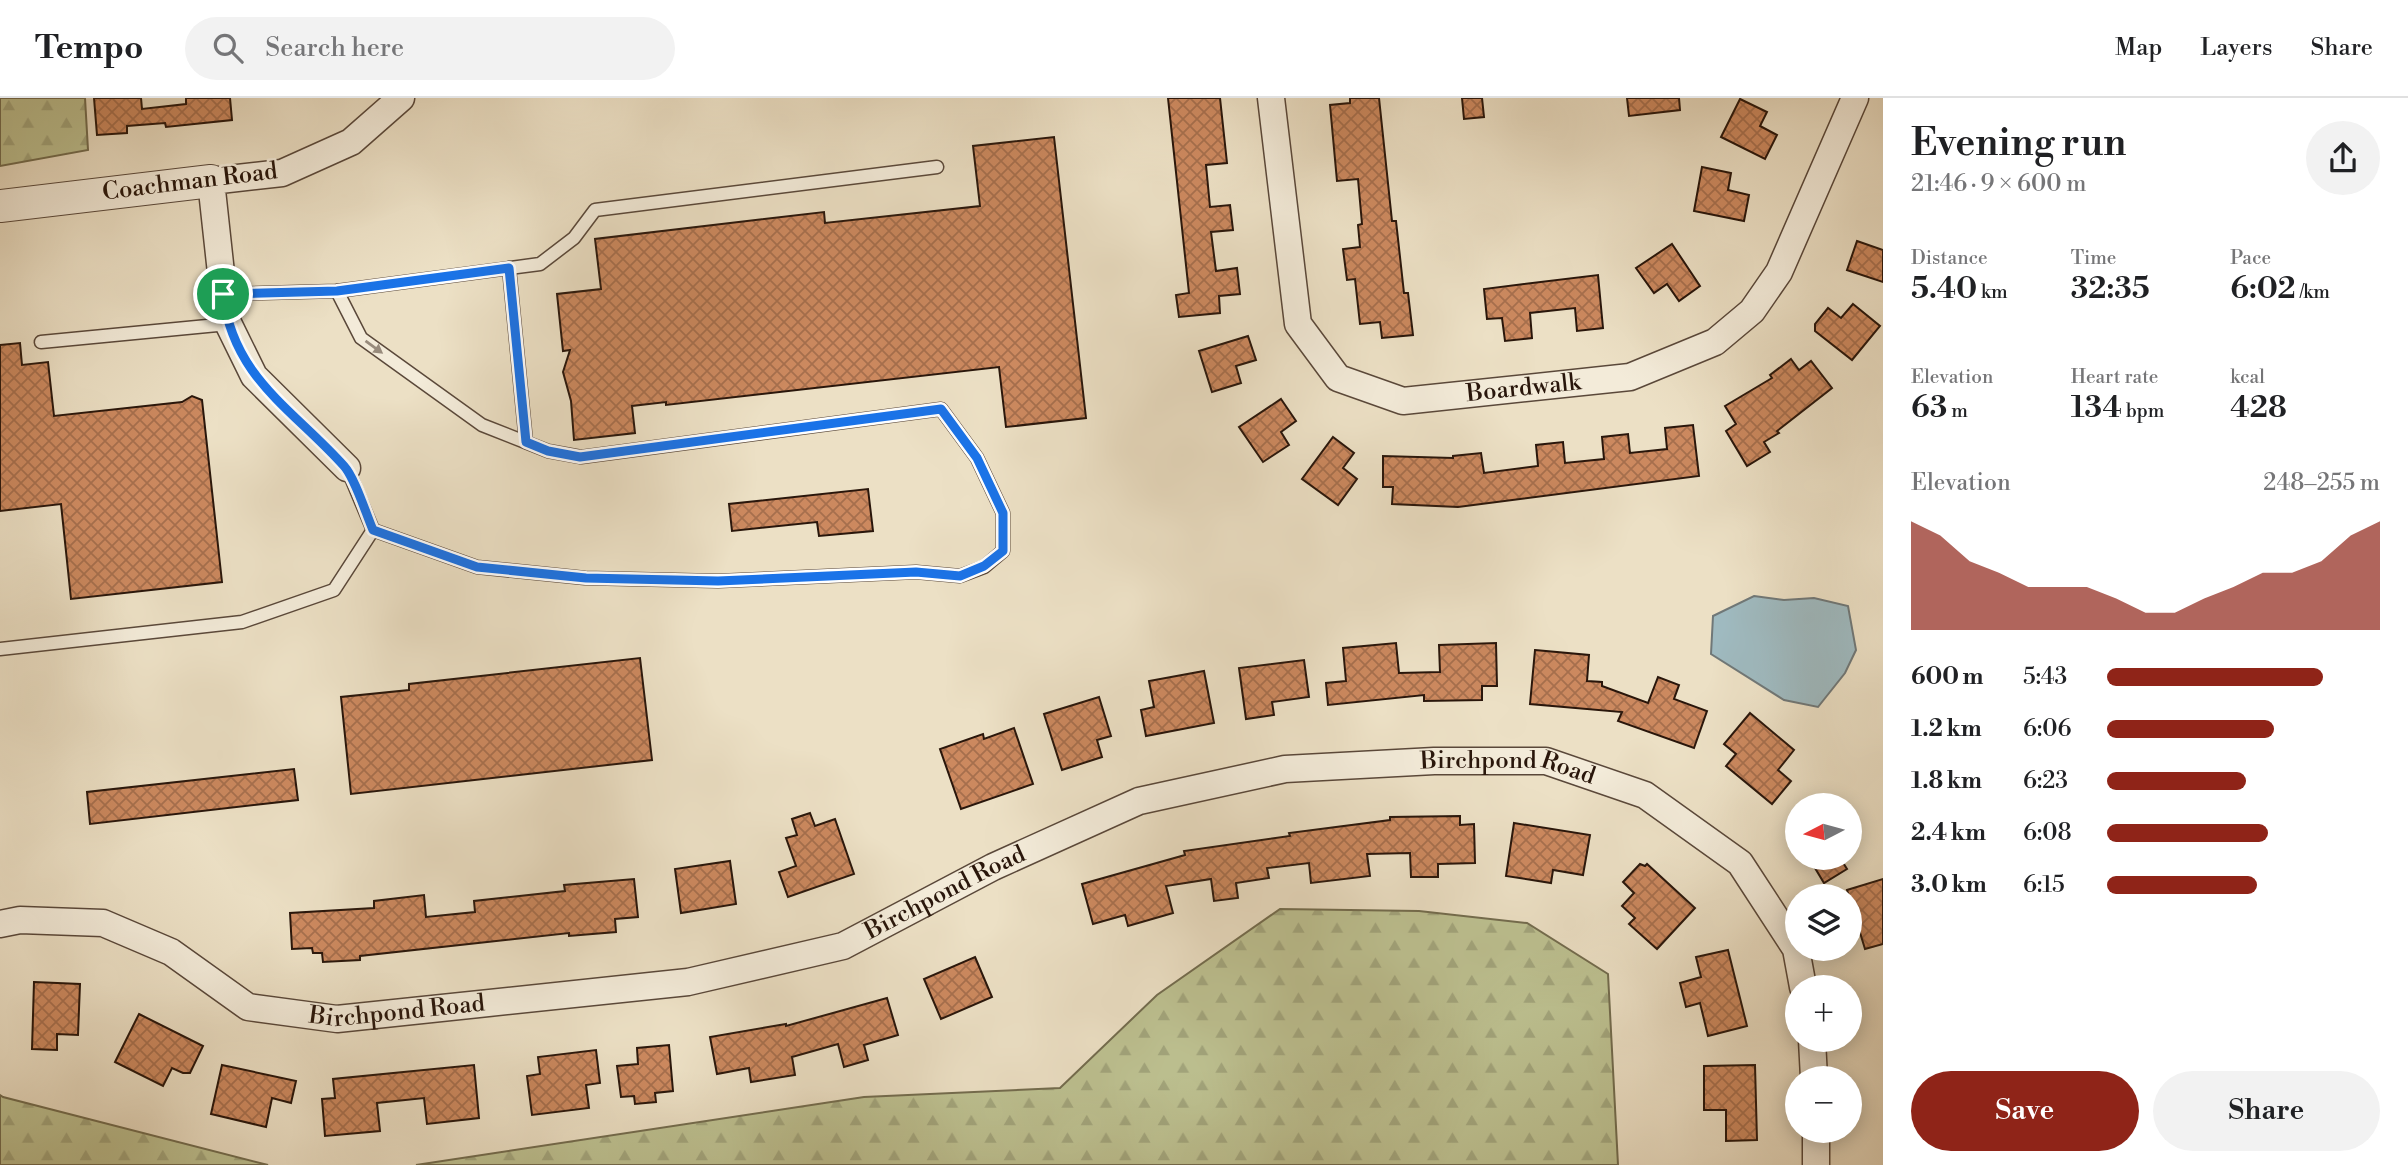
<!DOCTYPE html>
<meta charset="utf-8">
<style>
:root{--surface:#fff;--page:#f2f2f2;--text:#202124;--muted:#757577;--line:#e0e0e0;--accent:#8f2418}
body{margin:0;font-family:"Libre Bodoni",serif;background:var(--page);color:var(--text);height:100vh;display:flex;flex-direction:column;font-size:26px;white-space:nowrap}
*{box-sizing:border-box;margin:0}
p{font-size:23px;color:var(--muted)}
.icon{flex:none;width:38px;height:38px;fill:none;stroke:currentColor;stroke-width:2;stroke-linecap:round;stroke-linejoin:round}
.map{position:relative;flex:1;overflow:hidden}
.panel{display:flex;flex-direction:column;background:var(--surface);width:525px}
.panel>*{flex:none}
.needle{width:46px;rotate:264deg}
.fabs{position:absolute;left:1785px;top:695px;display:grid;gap:14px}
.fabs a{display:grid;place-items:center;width:77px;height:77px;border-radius:50%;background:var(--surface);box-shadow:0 4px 18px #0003;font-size:35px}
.pin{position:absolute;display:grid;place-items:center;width:60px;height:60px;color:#fff;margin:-30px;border:4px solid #fff;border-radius:50%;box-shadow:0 2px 7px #0007}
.round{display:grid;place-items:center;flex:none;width:74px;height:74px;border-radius:37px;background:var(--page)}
.overview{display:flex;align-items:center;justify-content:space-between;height:119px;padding:0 28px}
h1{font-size:38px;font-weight:600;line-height:52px}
.stats{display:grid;grid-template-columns:repeat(3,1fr);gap:10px;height:119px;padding:7px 28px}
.stats div{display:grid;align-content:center}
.stats b{font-size:30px;font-weight:600}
.stats small{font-size:19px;font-weight:400}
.stats p{font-size:19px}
.chart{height:196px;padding:14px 28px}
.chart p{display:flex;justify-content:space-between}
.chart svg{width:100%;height:126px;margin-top:7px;fill:var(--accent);opacity:.7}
.action{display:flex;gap:14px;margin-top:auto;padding:14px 28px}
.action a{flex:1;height:80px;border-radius:42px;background:var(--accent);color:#fff;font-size:28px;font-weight:600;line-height:80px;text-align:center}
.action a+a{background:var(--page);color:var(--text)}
ul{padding:0 28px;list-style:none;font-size:23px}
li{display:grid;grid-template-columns:112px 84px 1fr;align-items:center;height:52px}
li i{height:18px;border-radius:9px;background:var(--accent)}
header{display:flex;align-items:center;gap:42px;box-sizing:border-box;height:98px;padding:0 35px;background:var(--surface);border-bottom:2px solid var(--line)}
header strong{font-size:33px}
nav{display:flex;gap:38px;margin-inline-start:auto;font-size:24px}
.search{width:490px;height:63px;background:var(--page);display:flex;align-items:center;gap:18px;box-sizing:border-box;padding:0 24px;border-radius:38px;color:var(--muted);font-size:26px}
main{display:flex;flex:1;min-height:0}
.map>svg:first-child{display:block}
.forest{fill:url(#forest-firs);stroke:#736c4e;stroke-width:2}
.water{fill:#9fbac0;stroke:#707878;stroke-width:2}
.building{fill:url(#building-cross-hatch);stroke:#29160b;stroke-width:2}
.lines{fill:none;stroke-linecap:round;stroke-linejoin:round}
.service-casing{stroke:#5a483a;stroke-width:15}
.minor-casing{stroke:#5a483a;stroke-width:29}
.tertiary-casing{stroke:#5a483a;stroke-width:34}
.service{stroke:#f3ebd9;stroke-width:12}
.minor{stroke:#f3ebd9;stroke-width:26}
.tertiary{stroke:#f3ebd9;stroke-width:32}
.oneway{fill:#988b7c}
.route-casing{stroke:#fff;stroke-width:14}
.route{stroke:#1a73e8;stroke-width:9}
.labels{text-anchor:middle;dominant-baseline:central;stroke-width:5;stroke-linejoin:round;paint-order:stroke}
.street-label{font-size:24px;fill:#29160b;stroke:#f3ebd9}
</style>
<header>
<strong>Tempo</strong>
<div class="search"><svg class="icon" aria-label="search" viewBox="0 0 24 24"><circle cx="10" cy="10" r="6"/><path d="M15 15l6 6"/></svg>Search here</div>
<nav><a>Map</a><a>Layers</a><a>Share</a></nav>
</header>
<main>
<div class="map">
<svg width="1883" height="1067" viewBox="0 0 1883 1067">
<defs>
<pattern id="forest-firs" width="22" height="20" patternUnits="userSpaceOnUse" patternTransform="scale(1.75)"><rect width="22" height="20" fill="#bdc191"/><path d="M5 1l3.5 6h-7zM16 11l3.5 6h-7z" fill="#a2a57c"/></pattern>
<pattern id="building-cross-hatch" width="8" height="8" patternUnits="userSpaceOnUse" patternTransform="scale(1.75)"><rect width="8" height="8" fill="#cc895f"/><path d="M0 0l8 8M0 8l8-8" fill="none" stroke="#a66f4d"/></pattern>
</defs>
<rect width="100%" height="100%" fill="#ece0c5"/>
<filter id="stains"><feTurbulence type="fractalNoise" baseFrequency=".00286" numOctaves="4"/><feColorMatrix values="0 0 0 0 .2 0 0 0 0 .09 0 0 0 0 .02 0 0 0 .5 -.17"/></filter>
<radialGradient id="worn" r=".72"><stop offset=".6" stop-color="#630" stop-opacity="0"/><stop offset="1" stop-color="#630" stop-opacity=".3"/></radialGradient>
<g class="forest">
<polygon points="0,0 85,0 88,52 0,68"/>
<polygon points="1280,811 1419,813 1527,825 1608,876 1618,1067 416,1067 864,999 1060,990 1157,897"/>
<polygon points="0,997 3,999 268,1067 0,1067"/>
</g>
<polygon class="water" points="1754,498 1784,502 1814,500 1848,508 1856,552 1845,575 1818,609 1784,602 1711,556 1713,518"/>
<g class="building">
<polygon points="94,0 141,0 142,11 186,6 186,0 230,0 232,22 166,29 165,25 127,28 127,35 97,37"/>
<polygon points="1168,0 1220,0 1227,65 1206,67 1210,109 1230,107 1233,132 1211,134 1216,173 1237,170 1240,196 1219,198 1220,215 1179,219 1176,197 1189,195"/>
<polygon points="1350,0 1379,0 1392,123 1396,123 1404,195 1408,195 1413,237 1382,240 1380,224 1360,226 1355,181 1347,182 1343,151 1360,149 1358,127 1362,126 1358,81 1337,83 1330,7 1350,5"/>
<polygon points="1462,0 1482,0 1484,19 1464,21"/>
<polygon points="1627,0 1679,0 1680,12 1629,18"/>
<polygon points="1740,1 1767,14 1760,28 1777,37 1765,61 1721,39"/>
<polygon points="1054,39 1086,320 1006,329 999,269 666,307 666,304 632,308 635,335 574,342 571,303 563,274 570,252 563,253 557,196 601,191 595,141 824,114 825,125 980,108 973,48"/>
<polygon points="1702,69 1731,75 1728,92 1749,97 1744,123 1694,113"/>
<polygon points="1857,143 1883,152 1883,184 1847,172"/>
<polygon points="1672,146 1700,188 1679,203 1667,186 1654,195 1636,170"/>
<polygon points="1598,177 1603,230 1577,233 1575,210 1530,215 1532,240 1505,243 1502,220 1487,221 1484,191"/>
<polygon points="1853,206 1880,228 1852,262 1815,233 1815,226 1828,210 1841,220"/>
<polygon points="1248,238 1256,262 1236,268 1241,285 1212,294 1199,253"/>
<polygon points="20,245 22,267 48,264 54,318 182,304 192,298 202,302 222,484 71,501 61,406 0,413 0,247"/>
<polygon points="1791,261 1799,272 1811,263 1832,290 1777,333 1779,335 1764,344 1770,354 1747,368 1726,333 1736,326 1725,308 1772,280 1770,277"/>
<polygon points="1281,301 1296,323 1281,334 1289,347 1263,364 1239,329"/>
<polygon points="1693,327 1699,378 1458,409 1392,406 1393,389 1383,389 1383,358 1453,360 1453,358 1481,355 1484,375 1538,368 1536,347 1563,344 1565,365 1604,361 1602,339 1628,336 1630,355 1667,351 1665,330"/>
<polygon points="1333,339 1354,355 1343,370 1357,381 1338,407 1302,381"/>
<polygon points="868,391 873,433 819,438 817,424 732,433 729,406"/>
<polygon points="1396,545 1399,575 1440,574 1439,547 1496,545 1497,588 1482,588 1482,602 1424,603 1424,597 1328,607 1326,585 1346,583 1343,550"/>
<polygon points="1535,552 1589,557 1587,583 1602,584 1602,588 1648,605 1658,579 1679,587 1674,601 1707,613 1694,650 1618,623 1622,614 1530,606"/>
<polygon points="640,560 652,662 351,696 341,599 409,592 409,586"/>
<polygon points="1304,562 1309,599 1272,604 1274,617 1246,621 1239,570"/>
<polygon points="1204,573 1214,625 1146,638 1141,612 1154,609 1149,583"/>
<polygon points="1099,599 1111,638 1097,642 1102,659 1062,672 1044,616"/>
<polygon points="1750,615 1794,652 1778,672 1791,683 1772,706 1726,668 1736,656 1724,646"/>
<polygon points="1014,630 1033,686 961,711 940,651 983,636 984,641"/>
<polygon points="294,671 298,702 90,726 87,694"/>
<polygon points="810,715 815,728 835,721 854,776 788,799 779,774 796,768 786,740 797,737 792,721"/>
<polygon points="1460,718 1460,727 1474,726 1475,765 1438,766 1438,779 1411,779 1410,755 1367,756 1370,778 1311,785 1309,765 1267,770 1269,780 1236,785 1238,800 1214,803 1211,781 1166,788 1173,815 1128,828 1125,817 1093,826 1082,786 1185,757 1184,753 1290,738 1289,735 1390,722 1390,719"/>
<polygon points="1514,725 1590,737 1583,777 1553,772 1551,785 1506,778"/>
<polygon points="1809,760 1840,760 1847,771 1824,785"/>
<polygon points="730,763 736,806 681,815 675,771"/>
<polygon points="1640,766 1645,768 1647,766 1695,810 1657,851 1629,826 1635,820 1622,808 1634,795 1623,784"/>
<polygon points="634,781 638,819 615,821 616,834 569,838 569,835 360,858 360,862 323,864 322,855 313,855 312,850 292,851 290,815 374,810 374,803 424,797 426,819 475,814 474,803 565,793 564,787"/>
<polygon points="1883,781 1883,846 1865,851 1847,792"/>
<polygon points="1728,852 1747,928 1708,938 1700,905 1686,909 1680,885 1701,879 1696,859"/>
<polygon points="975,859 992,899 941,921 924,881"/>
<polygon points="34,884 80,886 78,937 57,936 57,952 32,951"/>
<polygon points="887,900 898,937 864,947 868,962 844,969 838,946 792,959 795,977 751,984 749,970 717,976 710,939 786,926 786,928"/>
<polygon points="139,916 203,948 190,975 183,975 172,970 163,988 115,964"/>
<polygon points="669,947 673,993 655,995 656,1004 635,1006 634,998 621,999 617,968 638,966 637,950"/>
<polygon points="596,952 600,985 586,987 589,1010 532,1017 527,978 540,976 538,959"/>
<polygon points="222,967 296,983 291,1005 272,1000 266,1029 211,1016"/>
<polygon points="474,967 479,1020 427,1026 424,1000 377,1005 380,1033 325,1038 322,1001 335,1000 333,981"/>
<polygon points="1755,967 1757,1042 1726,1043 1726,1012 1704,1012 1704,968"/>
</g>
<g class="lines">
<defs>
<g id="service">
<polyline points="509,170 526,344"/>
<polyline points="337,193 361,240 482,327 548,353 581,359 941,311 977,360 1003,415 1003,453 984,469 960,478 916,474 718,483 585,480 477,469 373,432 347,370"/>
<polyline points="223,196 337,193 540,166 574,140 595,112 937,69"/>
<polyline points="41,244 228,226"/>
<polyline points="0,551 242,524 334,492 373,432"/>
</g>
<g id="minor">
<path id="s1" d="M 1271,0 L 1298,226 L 1338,280 L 1403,303 L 1630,279 L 1715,244 L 1752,213 L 1779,174 L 1855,0"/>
<polyline points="347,370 254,278 226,221 211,83 282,75 351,44 401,0"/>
<path id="s2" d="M 0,826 L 20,822 L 103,825 L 171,854 L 248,909 L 337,921 L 688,884 L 843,848 L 993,769 L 1139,703 L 1285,671 L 1434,663 L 1546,663 L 1645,697 L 1740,765 L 1796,851 L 1803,889"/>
<polyline points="1812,942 1814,980"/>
<polyline points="1816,1032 1816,1067"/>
</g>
<polyline id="tertiary" points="0,108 211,83"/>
</defs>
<use href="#service" class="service-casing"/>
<use href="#minor" class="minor-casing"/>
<use href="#tertiary" class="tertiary-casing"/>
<use href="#service" class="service"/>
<use href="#minor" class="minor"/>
<use href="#tertiary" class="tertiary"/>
</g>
<defs><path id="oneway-solid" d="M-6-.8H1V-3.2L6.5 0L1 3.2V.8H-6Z" transform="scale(1.75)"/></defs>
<use class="oneway" href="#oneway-solid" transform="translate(374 249) rotate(36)"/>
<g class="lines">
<defs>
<path id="route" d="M 509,170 L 526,344 L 548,353 L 580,359 L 941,311 L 977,360 L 1003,415 L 1003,453 L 984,468 L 960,478 L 916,474 L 718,483 L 586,480 L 477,469 L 373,432 C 366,416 355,380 344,368 C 293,311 233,280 223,196 L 337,193 Z"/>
</defs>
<use href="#route" class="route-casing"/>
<use href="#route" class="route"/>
</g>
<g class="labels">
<g class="street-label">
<text transform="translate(190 84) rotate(-7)">Coachman Road</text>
<text stroke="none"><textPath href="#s1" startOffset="485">Boardwalk</textPath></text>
<text stroke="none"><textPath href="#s2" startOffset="1577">Birchpond Road</textPath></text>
<text stroke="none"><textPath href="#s2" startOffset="989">Birchpond Road</textPath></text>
<text stroke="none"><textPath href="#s2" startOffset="422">Birchpond Road</textPath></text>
</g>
</g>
<rect width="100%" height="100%" filter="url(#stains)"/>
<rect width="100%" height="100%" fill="url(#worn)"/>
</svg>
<div class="fabs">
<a><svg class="needle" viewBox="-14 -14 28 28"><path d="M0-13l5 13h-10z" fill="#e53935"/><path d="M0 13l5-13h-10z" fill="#757577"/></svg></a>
<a><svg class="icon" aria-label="layers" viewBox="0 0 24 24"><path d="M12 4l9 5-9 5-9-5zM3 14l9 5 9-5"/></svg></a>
<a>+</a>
<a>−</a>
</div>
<div class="pin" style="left:223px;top:196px;background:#1e9e55"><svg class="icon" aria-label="arrive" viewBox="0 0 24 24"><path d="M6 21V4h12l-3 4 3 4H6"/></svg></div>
</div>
<section class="panel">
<div class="overview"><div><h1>Evening run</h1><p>21:46 · 9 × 600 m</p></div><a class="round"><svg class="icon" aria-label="share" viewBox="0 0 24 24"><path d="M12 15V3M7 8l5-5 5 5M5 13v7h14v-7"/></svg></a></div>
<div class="stats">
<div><p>Distance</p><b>5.40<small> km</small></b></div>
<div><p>Time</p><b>32:35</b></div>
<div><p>Pace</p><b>6:02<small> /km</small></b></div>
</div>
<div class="stats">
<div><p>Elevation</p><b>63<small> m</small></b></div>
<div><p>Heart rate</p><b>134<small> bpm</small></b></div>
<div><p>kcal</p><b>428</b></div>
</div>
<div class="chart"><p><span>Elevation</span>248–255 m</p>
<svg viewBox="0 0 160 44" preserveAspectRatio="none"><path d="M0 44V6L10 11L20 20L30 24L40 29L50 29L60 29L70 33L80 38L90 38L100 33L110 29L120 24L130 24L140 20L150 11L160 6V44z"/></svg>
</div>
<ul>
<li><b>600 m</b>5:43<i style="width:79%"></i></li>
<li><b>1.2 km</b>6:06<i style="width:61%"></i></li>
<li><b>1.8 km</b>6:23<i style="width:51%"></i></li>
<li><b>2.4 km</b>6:08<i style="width:59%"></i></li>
<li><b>3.0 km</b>6:15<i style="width:55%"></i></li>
</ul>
<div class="action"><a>Save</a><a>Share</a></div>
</section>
</main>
